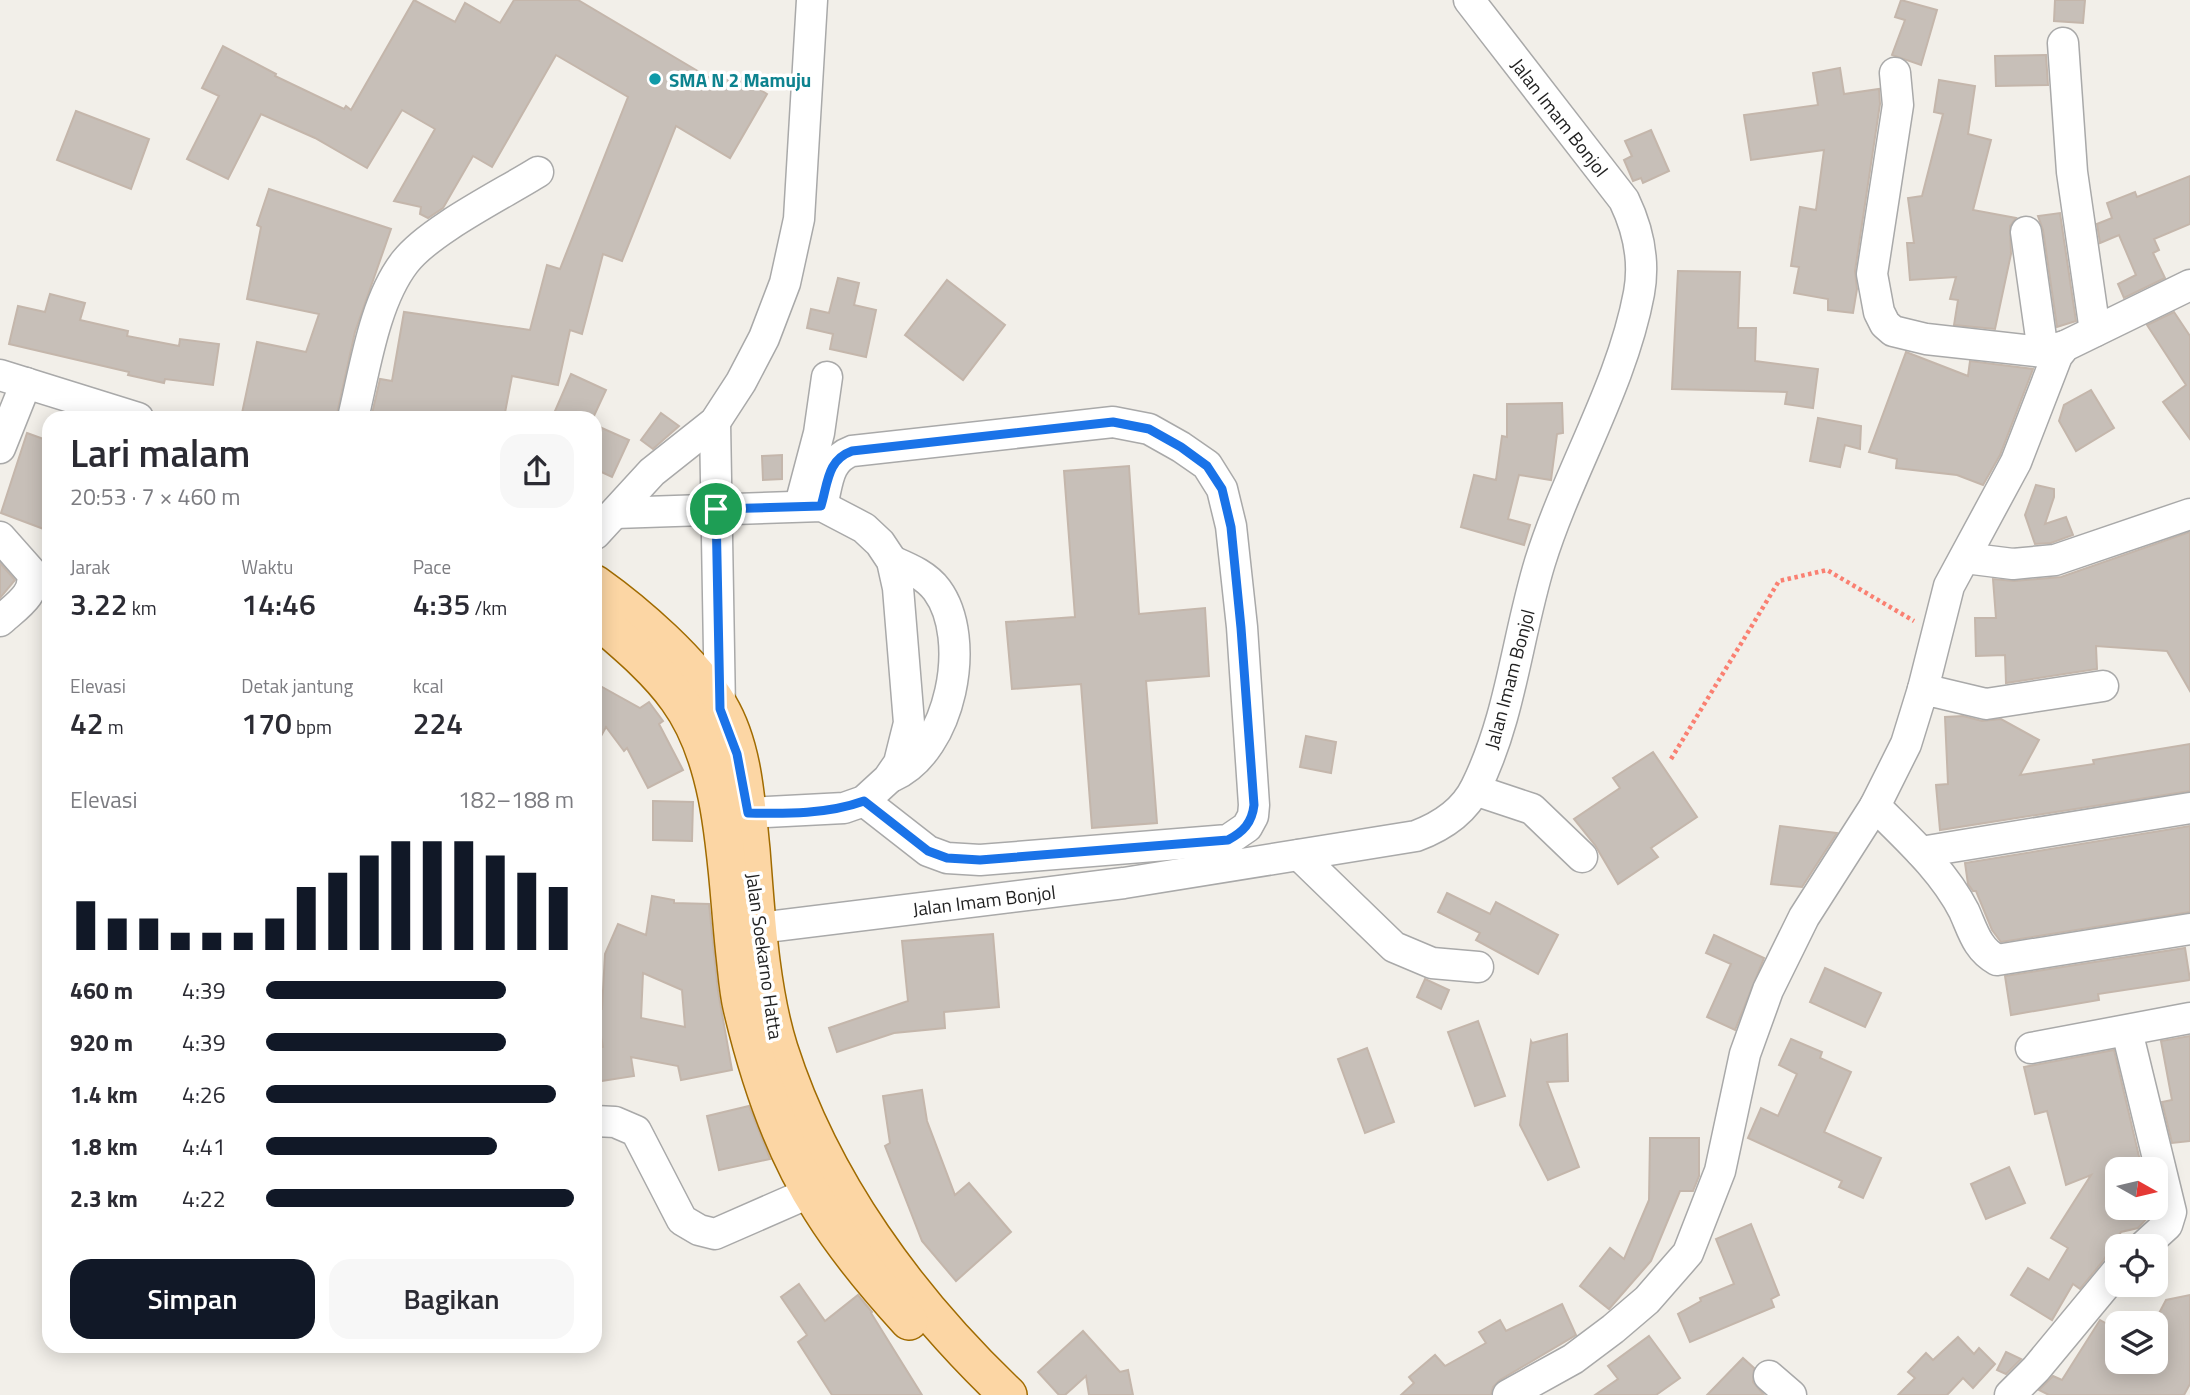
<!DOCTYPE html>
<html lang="id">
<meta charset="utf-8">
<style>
:root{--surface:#fff;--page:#f7f7f7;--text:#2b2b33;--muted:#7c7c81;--accent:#111827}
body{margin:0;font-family:"Titillium Web",sans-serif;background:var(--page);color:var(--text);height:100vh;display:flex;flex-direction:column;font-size:26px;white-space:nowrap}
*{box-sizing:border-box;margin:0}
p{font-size:23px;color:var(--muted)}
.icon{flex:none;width:38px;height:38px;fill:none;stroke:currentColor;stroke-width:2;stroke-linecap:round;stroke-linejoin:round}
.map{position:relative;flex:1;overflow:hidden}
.details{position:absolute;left:42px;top:411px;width:560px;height:942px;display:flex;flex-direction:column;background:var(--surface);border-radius:21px;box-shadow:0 4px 18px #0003}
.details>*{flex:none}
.needle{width:46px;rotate:98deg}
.buttons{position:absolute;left:2105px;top:1157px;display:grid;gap:14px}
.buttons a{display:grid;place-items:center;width:63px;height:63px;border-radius:14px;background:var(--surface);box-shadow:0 4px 18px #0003;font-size:35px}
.pin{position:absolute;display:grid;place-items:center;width:60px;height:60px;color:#fff;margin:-30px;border:4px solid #fff;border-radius:50%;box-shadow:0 2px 7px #0007}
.round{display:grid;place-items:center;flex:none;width:74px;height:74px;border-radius:21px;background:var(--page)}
.head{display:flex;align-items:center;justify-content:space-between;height:119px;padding:0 28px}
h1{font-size:38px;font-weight:600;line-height:52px}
.stats{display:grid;grid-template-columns:repeat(3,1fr);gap:10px;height:119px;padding:7px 28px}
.stats div{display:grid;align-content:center}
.stats b{font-size:30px;font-weight:600}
.stats small{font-size:19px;font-weight:400}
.stats p{font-size:19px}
.chart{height:196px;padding:14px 28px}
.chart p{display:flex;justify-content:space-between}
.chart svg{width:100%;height:126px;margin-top:7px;stroke:var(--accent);stroke-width:6}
.primary-button{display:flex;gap:14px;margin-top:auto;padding:14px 28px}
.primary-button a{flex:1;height:80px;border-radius:21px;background:var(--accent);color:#fff;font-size:28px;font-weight:600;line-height:80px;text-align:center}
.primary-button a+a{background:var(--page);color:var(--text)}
ul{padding:0 28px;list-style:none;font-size:23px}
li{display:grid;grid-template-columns:112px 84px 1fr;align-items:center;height:52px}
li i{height:18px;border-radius:9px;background:var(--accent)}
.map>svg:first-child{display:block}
.building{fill:#c7bfb8;stroke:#c4b6ab;stroke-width:2;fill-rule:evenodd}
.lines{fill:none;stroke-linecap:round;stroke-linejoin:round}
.minor-casing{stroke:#a9a9a9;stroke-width:33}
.major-casing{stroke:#a06b00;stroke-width:40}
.path{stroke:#fa8072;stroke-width:4.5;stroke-dasharray:3.5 3.5;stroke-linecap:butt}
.minor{stroke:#fff;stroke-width:30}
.major{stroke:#fcd6a4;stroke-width:37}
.route-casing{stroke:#fff;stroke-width:14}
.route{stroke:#1a73e8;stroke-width:9}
.culture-dot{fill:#0f9aa8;stroke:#fff;stroke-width:2.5}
.labels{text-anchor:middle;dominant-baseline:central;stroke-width:7;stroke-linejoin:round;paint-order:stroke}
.culture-label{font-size:19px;font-weight:bold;fill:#0d838f;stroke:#fff;text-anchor:start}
.street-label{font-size:19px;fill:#222;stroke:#fff}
</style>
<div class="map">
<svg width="2190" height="1395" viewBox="0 0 2190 1395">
<rect width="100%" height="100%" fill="#f2efe9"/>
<g class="building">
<polygon points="414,0 455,22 465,3 500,23 514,0 578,0 723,86 732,72 767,94 730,158 676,126 622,261 603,254 582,334 570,330 558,385 512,376 504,418 371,418 380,379 392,381 404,312 530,330 547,265 560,269 628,97 556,55 492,167 473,156 443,208 428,218 420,214 421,207 394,201 435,129 402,110 367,168 315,138 261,114 228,179 187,159 219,96 202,88 223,46 276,74 275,76 344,109 346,106 351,110"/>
<polygon points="1901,0 1937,10 1921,65 1892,55 1905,20 1895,17"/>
<polygon points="2055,0 2085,0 2083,23 2054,21"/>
<polygon points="2046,55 2048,85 1996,86 1995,56"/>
<polygon points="1840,68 1844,94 1879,89 1880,104 1855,271 1857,289 1853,313 1828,310 1828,299 1794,293 1799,267 1791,266 1800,207 1816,210 1824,150 1751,160 1744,115 1818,105 1813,73"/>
<polygon points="1939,80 1975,86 1968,134 1991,140 1973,210 2016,218 2010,226 2011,254 1995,329 1954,325 1958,300 1950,299 1956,277 1910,280 1907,243 1914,243 1908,198 1922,196 1943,114 1934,112"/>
<polygon points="76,111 149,139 131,189 57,160"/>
<polygon points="1651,130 1669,171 1643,183 1641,178 1633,181 1624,160 1632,156 1625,141"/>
<polygon points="2190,176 2190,224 2154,239 2159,250 2153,253 2165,278 2124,298 2118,284 2136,275 2119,235 2100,243 2097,224 2112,218 2107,203 2135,192 2137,197"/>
<polygon points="269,189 391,229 355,332 336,418 241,418 257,342 306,352 319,314 247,299 261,227 257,225"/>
<polygon points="2060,213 2076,321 2057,327 2043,230 2038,216"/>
<polygon points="1678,271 1740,272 1738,328 1756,328 1755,361 1818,369 1813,408 1785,404 1787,392 1672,389"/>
<polygon points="838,278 859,283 854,305 876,310 866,357 830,349 833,334 807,328 811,309 829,313"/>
<polygon points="947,280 1005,325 963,380 905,335"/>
<polygon points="50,294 85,303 80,320 128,331 127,336 179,346 180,339 219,344 213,385 165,379 164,383 128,375 129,372 9,344 18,306 45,312"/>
<polygon points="2174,312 2190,336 2190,439 2163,402 2186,385 2147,325"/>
<polygon points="1906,352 1968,376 1970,361 2033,369 2000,455 1983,485 1957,475 1896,468 1897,459 1869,452"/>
<polygon points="571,374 606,390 593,418 552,418"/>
<polygon points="2091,390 2114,428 2076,451 2059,421 2064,405"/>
<polygon points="1562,403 1563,433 1557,434 1551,480 1519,475 1508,519 1530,525 1524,545 1461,527 1474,475 1496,480 1502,436 1507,437 1507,404"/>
<polygon points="661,413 679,426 653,449 641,440"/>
<polygon points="1818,418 1861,426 1860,449 1845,445 1840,467 1810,461"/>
<polygon points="595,425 629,440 612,477 595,469"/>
<polygon points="27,433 49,441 49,531 1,513"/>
<polygon points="782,455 782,479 763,480 762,456"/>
<polygon points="1129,466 1139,614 1205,608 1209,676 1146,681 1157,823 1092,828 1081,684 1012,689 1006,622 1075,617 1064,471"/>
<polygon points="2036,485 2054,489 2054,497 2045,524 2066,517 2073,535 2051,543 2035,544 2025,515"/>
<polygon points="2190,532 2190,691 2167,651 2096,646 2097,669 2006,683 2005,655 1976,656 1975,618 1996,618 1993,579 2014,581 2061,577"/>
<polygon points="0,563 15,580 0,598"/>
<polygon points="595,683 640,708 649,702 663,721 659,724 683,770 648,788 627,748 624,751 606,727 595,747"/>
<polygon points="1963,716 1982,721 2001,719 2039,740 2020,775 2094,764 2093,760 2190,744 2190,791 1940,830 1936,785 1948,784 1945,717"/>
<polygon points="1306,736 1336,742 1331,773 1300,767"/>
<polygon points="1653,752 1697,817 1651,848 1658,857 1618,884 1595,845 1574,819 1620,788 1613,778"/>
<polygon points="653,801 693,802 692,841 653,840"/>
<polygon points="1780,826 1837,833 1802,887 1771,884"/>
<polygon points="2190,826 2190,912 2001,942 1992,930 1976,891 1973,891 1968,884 1965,863"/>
<polygon points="1447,893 1490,914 1496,902 1558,935 1538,974 1476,940 1480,933 1438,912"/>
<path d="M 652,896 L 674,900 L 674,903 L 709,904 L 718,991 L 732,1070 L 681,1080 L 678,1066 L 631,1057 L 634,1076 L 595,1082 L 595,1048 L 603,1047 L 596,1011 L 602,1009 L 605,954 L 618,924 L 646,935 ZM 643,973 L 682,990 L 685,1027 L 641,1018 Z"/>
<polygon points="993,934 999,1007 944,1012 945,1028 894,1033 837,1052 829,1028 908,1001 902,941"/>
<polygon points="1714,935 1764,958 1735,1030 1707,1017 1731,964 1706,953"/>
<polygon points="2185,948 2190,980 2098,994 2099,1000 2011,1015 2005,976"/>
<polygon points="1825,968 1881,993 1865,1027 1810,1002"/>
<polygon points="1425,979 1449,990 1441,1009 1417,997"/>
<polygon points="1478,1021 1505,1096 1475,1106 1448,1032"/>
<polygon points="1567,1034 1568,1081 1547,1082 1579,1167 1548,1180 1520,1125 1531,1041 1532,1043"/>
<polygon points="2190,1036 2190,1141 2172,1143 2162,1102 2172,1100 2161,1041"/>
<polygon points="1791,1039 1822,1052 1820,1058 1851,1072 1824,1132 1881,1158 1863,1198 1839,1187 1842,1181 1748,1138 1761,1108 1778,1116 1797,1074 1779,1065"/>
<polygon points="1367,1048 1394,1122 1365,1133 1338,1059"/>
<polygon points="2114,1050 2142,1169 2118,1169 2118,1208 2151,1208 2152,1213 2138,1228 2121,1232 2103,1261 2080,1289 2073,1284 2052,1320 2011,1295 2028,1268 2049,1280 2068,1248 2051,1238 2091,1175 2066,1185 2047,1111 2035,1114 2024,1067"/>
<polygon points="922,1090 927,1121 955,1195 969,1183 1011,1232 956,1281 922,1241 885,1146 890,1143 883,1096"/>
<polygon points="749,1106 770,1159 719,1170 707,1116"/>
<polygon points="1650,1138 1699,1138 1699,1176 1693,1191 1680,1191 1651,1261 1609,1309 1580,1286 1610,1248 1624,1259 1649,1200"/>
<polygon points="2009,1167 2025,1203 1986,1219 1971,1184"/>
<polygon points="1751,1224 1779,1295 1771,1299 1774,1307 1690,1342 1678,1314 1701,1301 1700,1298 1734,1284 1716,1239"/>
<polygon points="799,1284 825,1321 858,1295 872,1312 871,1313 922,1395 832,1395 798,1342 807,1335 781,1297"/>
<polygon points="2190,1295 2190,1384 2184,1395 2049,1395 2039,1390 2053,1376 2062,1380 2100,1320 2118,1330 2118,1362 2156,1362 2156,1319 2166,1300"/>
<polygon points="1562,1304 1576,1335 1500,1380 1493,1387 1491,1395 1401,1395 1414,1383 1409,1377 1435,1355 1445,1366 1486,1343 1479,1332 1500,1320 1506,1331"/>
<polygon points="1083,1331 1120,1372 1128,1370 1133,1395 1089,1395 1086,1376 1065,1395 1059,1395 1038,1372"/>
<polygon points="1649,1336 1680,1378 1656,1395 1595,1395 1618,1379 1608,1366"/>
<polygon points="1958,1337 1974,1354 1979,1348 1995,1364 1973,1388 1963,1378 1947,1395 1898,1395 1915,1378 1908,1372 1926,1353 1933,1360"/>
<polygon points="2006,1352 2021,1359 2006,1374 1997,1370"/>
<polygon points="1743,1358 1754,1368 1753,1382 1764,1395 1707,1395"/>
</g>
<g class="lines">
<defs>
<g id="minor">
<polyline points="2063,43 2072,172 2095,331"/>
<polyline points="1895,73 1898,105 1872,274 1879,312 1885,324 1893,331 1926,339 2043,352 2065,346"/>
<polyline points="2026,232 2043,352"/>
<polyline points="0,375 138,418"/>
<path d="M 353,418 C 365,369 374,302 405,262 C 430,230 501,195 538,172"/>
<polyline points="715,422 720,709"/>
<polyline points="0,448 26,383"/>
<polyline points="800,505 819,433 827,377"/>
<path d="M 822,506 C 828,483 827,460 852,451 L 1113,422 L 1149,429 L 1181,447 L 1207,465 L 1222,489 L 1231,526 L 1242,627 L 1254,805 L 1253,816 L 1247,827 L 1228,840 L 980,860 L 947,858 L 928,851 L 864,801"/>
<polyline points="615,513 822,506 864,528 880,543 892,561 898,588 909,723 899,763 888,779 864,801 844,808 748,813"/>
<polyline points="595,534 652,472 715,422 741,382 764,338 785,283 799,219 812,0"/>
<path d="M 0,537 L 31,572 C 39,593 14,608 0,621"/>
<polyline points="1965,558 2013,564 2055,560 2190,514"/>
<path d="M 892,561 C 908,568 926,575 937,590 C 973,639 951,750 893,776"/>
<polyline points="1923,689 1949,586 2016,462 2057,356 2065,346 2190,285"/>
<polyline points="1475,790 1532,809 1582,857"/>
<polyline points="1875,806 1906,744 1923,689 1986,704 2103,686"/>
<polyline points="1921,852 2190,808"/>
<polyline points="1299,855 1394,947 1432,963 1478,967"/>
<path d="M 735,931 L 1124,883 L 1416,836 C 1440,827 1464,812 1476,787 C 1511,716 1517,637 1540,562 C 1568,472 1622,385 1639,293 C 1645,260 1638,229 1624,200 L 1469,0"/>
<polyline points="2127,1031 2171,1212 2167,1225 2144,1246"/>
<polyline points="2031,1048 2190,1018"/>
<polyline points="595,1121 615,1122 636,1131 682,1220 699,1230 715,1234 811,1192"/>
<polyline points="1769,1376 1791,1395"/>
<path d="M 1508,1395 L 1573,1359 L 1613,1329 L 1647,1300 L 1688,1253 L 1720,1171 L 1745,1054 L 1768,990 L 1804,917 L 1875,806 C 1907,838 1943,870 1964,911 C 1973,931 1977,949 1997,960 L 2190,929"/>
<polyline points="2010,1395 2036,1369 2118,1270"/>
</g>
<g id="major">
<path d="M 595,584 C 636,613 693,663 719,706 C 744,748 746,803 751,850 C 756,914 760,989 779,1049 C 822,1183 908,1300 1008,1395"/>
<path d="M 595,617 C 624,642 656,668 678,699 C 727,766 726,874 735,955 C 737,972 738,990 742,1007 C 758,1075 783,1150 821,1209 C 846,1249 877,1286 909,1321"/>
</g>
</defs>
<use href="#minor" class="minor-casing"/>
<use href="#major" class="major-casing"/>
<polyline class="path" points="1671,759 1779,581 1827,570 1914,621"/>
<use href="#minor" class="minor"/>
<use href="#major" class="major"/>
</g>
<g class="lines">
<defs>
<path id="route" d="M 1113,422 L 1149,429 L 1181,447 L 1207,466 L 1222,489 L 1231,527 L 1241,628 L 1254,805 C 1252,823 1243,832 1228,840 L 980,860 L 947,858 L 928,851 L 864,801 C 828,814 787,814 748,813 L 737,754 L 720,709 L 716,509 L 821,506 C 828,483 827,460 852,451 Z"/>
</defs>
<use href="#route" class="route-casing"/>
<use href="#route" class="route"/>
</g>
<circle class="culture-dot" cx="655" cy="79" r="7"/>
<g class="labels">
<g class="culture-label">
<text x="669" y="79">SMA N 2 Mamuju</text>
</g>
<g class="street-label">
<text transform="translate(1560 117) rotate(52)">Jalan Imam Bonjol</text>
<text transform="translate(1509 679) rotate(-75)">Jalan Imam Bonjol</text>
<text transform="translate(984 900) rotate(-7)">Jalan Imam Bonjol</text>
<text transform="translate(765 956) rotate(82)">Jalan Soekarno Hatta</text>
</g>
</g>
</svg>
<div class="buttons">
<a><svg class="needle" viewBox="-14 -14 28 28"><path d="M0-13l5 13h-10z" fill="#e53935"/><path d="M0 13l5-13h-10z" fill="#7c7c81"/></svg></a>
<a><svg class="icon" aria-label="locate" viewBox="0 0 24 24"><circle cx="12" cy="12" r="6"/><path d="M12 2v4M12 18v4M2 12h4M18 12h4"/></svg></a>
<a><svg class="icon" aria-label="layers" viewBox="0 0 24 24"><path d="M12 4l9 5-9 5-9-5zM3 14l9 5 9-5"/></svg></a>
</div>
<div class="pin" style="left:716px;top:509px;background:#1e9e55"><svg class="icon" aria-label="arrive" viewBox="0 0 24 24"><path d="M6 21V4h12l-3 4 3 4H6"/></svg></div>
<section class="details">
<div class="head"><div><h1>Lari malam</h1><p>20:53 · 7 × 460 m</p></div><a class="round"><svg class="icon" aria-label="share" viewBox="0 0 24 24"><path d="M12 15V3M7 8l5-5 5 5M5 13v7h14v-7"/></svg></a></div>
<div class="stats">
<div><p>Jarak</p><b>3.22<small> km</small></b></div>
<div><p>Waktu</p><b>14:46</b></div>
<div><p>Pace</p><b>4:35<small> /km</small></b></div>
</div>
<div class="stats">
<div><p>Elevasi</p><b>42<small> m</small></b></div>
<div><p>Detak jantung</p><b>170<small> bpm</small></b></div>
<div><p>kcal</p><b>224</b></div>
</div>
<div class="chart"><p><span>Elevasi</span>182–188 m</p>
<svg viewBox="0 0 160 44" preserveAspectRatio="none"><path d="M5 44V27M15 44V33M25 44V33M35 44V38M45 44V38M55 44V38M65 44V33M75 44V22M85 44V17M95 44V11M105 44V6M115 44V6M125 44V6M135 44V11M145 44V17M155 44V22"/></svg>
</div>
<ul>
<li><b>460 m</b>4:39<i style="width:78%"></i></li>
<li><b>920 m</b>4:39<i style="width:78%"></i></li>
<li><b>1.4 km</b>4:26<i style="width:94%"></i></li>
<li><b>1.8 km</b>4:41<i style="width:75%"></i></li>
<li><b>2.3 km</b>4:22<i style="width:100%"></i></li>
</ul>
<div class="primary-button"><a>Simpan</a><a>Bagikan</a></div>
</section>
</div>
